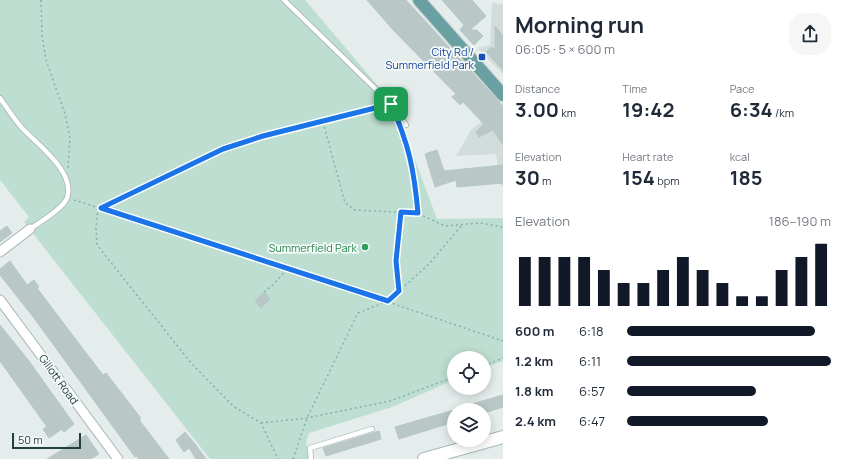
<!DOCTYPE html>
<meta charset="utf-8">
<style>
:root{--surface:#fff;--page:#f6f6f7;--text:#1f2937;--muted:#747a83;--accent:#111827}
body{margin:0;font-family:Manrope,sans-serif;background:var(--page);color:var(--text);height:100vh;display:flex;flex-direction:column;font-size:15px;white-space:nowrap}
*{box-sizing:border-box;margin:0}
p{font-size:13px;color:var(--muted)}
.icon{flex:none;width:22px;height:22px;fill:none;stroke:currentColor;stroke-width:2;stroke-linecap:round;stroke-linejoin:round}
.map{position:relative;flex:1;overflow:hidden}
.sheet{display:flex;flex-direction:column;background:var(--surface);width:340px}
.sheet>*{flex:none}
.fabs{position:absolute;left:447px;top:351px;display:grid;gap:8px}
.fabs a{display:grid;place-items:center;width:44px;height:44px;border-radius:50%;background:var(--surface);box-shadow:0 2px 10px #0003;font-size:20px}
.scale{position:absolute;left:12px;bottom:10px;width:69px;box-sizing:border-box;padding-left:4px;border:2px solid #233e3f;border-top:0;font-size:11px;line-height:14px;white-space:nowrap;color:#233e3f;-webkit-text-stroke:3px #f5faf9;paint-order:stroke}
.pin{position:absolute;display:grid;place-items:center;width:34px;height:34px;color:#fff;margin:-17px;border-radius:8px;box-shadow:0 2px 6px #0006}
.round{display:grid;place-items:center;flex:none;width:42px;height:42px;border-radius:16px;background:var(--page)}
.head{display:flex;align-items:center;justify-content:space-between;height:68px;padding:0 12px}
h1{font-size:22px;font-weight:700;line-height:30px}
.stats{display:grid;grid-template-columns:repeat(3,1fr);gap:6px;height:68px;padding:4px 12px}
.stats div{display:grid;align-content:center}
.stats b{font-size:20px;font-weight:700}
.stats small{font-size:11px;font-weight:400}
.stats p{font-size:11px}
.chart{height:112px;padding:8px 12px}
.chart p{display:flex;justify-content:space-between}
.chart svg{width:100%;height:72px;margin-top:4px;stroke:var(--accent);stroke-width:6}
ul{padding:0 12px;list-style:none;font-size:13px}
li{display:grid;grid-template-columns:64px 48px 1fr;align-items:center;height:30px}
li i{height:10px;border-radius:5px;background:var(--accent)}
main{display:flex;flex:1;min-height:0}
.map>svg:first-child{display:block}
.built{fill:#d2dddb}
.green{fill:#bdded0}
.building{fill:#b9c8c6;stroke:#b6c7c5}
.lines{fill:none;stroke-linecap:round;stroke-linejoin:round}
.lane-casing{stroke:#a6b5b5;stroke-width:6}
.street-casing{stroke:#a6b5b5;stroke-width:11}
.secondary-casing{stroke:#a2b9b8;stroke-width:14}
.primary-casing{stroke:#c1c9c9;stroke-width:14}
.path{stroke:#85b0b0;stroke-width:1.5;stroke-dasharray:2 3;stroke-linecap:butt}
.lane{stroke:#fff;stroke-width:4.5}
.street{stroke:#fff;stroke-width:9}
.secondary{stroke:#fff;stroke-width:12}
.primary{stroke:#69a0a2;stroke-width:12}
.route-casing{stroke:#fff;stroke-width:8}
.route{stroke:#1a73e8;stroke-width:5}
.transit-dot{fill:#1a4fb4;stroke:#f5faf9;stroke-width:1.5}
.leisure-dot{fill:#2e9e5b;stroke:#f5faf9;stroke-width:1.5}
.labels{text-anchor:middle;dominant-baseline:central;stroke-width:3.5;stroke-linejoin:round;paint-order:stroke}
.transit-label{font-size:11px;fill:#164399;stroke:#f5faf9;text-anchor:end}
.leisure-label{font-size:11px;fill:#27864d;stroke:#f5faf9;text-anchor:end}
.street-label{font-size:11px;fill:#233e3f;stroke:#f5faf9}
</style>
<main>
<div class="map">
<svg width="503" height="459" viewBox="0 0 503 459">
<rect width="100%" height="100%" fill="#e4edec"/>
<g class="built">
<polygon points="492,3 503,4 503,74 477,48 490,45"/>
<polygon points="503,105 503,186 501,186 496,154 456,156 471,130"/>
</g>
<polygon class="green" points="0,0 305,0 395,106 437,219 503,218 503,361 484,368 484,358 454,358 454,380 392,407 309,433 306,442 309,459 210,459 24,222 29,217 0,180"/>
<g class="building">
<polygon points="367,0 406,0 503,106 503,145 493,130 479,137 476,132 484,124 463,102 460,105 452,97 456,94 394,31"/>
<polygon points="442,0 472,0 486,16 470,30 477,30 483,36 474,45 460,30 464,25"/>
<polygon points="495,26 503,36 503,70 486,52 492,47 495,49"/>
<polygon points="437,150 444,171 503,165 503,183 457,187 456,180 435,187 425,154"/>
<polygon points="7,226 12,233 0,242 0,231"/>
<polygon points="10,261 27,285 34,280 39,287 37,288 77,341 103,375 106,373 140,417 140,421 169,459 139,459 136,456 135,457 34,318 0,275 0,269"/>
<polygon points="264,292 270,299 261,308 255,301"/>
<polygon points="0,325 29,361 74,424 64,432 62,429 49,438 43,429 47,427 0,361"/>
<polygon points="503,395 503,407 484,413 484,410 459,410 458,408"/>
<polygon points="454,410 454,422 399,439 395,427"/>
<polygon points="379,431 381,439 326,456 323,448"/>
<polygon points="185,432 195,444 206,459 196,459 189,448 184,452 176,440"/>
<polygon points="86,435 99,454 91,459 47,459"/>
</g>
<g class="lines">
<defs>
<g id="lane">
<polyline points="284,0 391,104 406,125"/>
<path d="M 0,98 C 7,108 14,119 22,128 C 37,144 76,172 67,198 C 63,209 40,222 30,229"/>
<polyline points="311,459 310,448 372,429"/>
</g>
<g id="street">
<polyline points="0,252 30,229"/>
<polyline points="0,300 118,459"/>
</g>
<polyline id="secondary" points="424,459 503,437"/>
<polyline id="primary" points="419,0 503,95"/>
</defs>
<use href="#lane" class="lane-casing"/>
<use href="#street" class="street-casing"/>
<use href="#secondary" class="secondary-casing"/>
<use href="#primary" class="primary-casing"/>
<g class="path">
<polyline points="41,0 42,36 46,60 65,114 70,138 68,168"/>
<polyline points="323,122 345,203 355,210 417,213 445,226 480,223 503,227"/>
<polyline points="403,130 414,173 417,213"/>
<polyline points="74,200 288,268 503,341"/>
<polyline points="98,208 96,228 97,245 191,363 233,406 261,423 278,459"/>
<polyline points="101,208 223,149 263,136 382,106"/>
<polyline points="399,290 396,261 401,212"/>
<polyline points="264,292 274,284 288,268"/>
<polyline points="484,366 503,358"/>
<polyline points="261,423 307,418 390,401 454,377"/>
<polyline points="293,459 307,418 358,313 388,301 429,264 462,225"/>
</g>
<use href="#lane" class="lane"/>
<use href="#street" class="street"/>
<use href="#secondary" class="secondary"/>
<use href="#primary" class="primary"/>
</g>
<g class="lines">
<defs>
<path id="route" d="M 391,104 C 409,145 414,169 418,213 L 401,212 L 396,261 L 399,291 L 388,301 L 101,208 L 223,149 L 263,136 Z"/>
</defs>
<use href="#route" class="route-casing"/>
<use href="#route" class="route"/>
</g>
<rect class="transit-dot" x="478" y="53" width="8" height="8" rx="2"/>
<circle class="leisure-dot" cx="365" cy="247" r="4"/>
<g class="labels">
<g class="transit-label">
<text x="474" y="51">City Rd /<tspan x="474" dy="13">Summerfield Park</tspan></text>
</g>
<g class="leisure-label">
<text x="357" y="247">Summerfield Park</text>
</g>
<g class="street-label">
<text transform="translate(59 379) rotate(54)">Gillott Road</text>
</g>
</g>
</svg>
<div class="fabs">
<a><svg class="icon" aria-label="locate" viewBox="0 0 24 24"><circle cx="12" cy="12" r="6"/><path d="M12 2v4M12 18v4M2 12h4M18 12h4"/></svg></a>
<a><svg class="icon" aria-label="layers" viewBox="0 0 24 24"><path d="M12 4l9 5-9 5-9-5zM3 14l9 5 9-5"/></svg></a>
</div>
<div class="scale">50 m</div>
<div class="pin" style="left:391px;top:104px;background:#1e9e55"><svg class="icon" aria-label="arrive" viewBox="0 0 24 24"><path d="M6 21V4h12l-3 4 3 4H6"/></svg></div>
</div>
<section class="sheet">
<div class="head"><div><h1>Morning run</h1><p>06:05 · 5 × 600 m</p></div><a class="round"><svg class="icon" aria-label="share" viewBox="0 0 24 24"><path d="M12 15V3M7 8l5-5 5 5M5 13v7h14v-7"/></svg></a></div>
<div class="stats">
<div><p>Distance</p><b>3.00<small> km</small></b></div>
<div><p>Time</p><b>19:42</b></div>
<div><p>Pace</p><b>6:34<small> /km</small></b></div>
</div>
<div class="stats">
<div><p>Elevation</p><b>30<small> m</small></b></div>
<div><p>Heart rate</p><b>154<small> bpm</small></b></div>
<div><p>kcal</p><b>185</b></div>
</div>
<div class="chart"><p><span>Elevation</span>186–190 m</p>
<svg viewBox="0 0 160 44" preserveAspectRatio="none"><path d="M5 44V14M15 44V14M25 44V14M35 44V14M45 44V22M55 44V30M65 44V30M75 44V22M85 44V14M95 44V22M105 44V30M115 44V38M125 44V38M135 44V22M145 44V14M155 44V6"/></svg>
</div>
<ul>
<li><b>600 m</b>6:18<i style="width:92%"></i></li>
<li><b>1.2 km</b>6:11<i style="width:100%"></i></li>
<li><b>1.8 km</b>6:57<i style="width:63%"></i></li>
<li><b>2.4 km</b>6:47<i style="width:69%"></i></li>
</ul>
</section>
</main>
